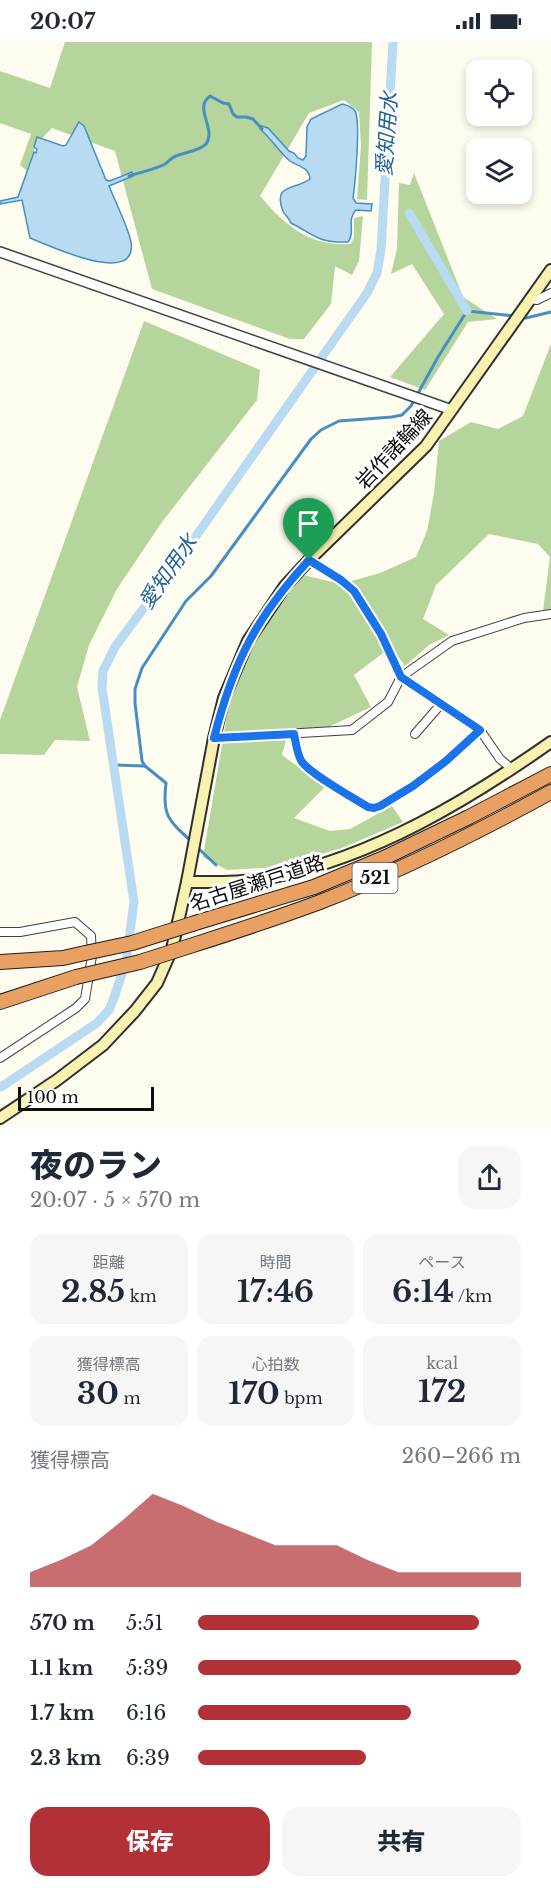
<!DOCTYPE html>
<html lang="ja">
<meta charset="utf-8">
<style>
:root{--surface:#fff;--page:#f6f6f7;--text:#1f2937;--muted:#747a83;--accent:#b23136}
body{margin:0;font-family:"Libre Baskerville","Noto Sans JP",serif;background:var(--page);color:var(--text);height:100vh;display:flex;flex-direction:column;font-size:22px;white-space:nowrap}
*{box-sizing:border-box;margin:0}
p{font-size:20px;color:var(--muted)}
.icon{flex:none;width:33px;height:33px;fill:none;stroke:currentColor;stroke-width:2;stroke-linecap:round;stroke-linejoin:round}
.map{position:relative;height:1084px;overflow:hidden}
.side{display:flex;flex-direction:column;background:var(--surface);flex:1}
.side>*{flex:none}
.controls{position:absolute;left:466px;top:18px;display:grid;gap:12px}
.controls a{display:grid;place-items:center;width:66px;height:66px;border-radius:12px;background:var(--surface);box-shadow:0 3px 9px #0003;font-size:30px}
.scale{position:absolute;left:18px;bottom:15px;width:136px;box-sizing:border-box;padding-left:6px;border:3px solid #0d0d0d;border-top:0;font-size:16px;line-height:21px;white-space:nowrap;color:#0d0d0d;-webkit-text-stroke:4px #fff;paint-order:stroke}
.pin{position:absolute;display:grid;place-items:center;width:51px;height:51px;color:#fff;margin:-62px -26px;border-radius:50% 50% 50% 0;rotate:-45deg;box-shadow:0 0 6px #0007}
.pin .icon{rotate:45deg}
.round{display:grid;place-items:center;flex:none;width:63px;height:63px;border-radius:18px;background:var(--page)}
.summary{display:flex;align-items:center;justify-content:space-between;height:102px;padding:0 30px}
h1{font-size:33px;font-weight:800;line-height:45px}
.stats{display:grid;grid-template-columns:repeat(3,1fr);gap:9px;height:102px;padding:6px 30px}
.stats div{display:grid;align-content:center;border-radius:15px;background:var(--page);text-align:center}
.stats b{font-size:30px;font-weight:800}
.stats small{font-size:16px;font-weight:400}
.stats p{font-size:16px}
.chart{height:168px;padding:12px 30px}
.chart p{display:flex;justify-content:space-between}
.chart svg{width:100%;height:108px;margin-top:6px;fill:var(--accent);opacity:.7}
.cta{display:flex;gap:12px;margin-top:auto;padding:12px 30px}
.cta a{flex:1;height:69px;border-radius:18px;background:var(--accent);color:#fff;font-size:24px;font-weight:800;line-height:69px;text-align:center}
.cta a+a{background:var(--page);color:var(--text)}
ul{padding:0 30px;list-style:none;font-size:20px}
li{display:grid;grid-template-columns:96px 72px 1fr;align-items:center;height:45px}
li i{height:15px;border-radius:8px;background:var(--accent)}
.status{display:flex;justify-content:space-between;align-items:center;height:42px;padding:0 30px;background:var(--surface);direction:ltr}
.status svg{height:16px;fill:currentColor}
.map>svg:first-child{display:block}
.forest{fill:#b5d59c}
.water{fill:#b8dbf1;stroke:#458fc2;stroke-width:1.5}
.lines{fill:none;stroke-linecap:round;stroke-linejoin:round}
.stream{stroke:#458fc2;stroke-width:3}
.canal{stroke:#b8dbf1;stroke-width:9}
.minor-casing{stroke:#404040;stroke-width:10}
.tertiary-casing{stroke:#404040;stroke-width:12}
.secondary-casing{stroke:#2f2f2f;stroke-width:14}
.motorway-casing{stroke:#1e1e1e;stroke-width:16}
.minor{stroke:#fff;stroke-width:8}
.tertiary{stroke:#fff;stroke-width:9}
.secondary{stroke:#f8f1b0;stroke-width:10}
.motorway{stroke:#e8a063;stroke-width:14}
.motorway-bridge-casing{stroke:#1e1e1e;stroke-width:16;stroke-linecap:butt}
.motorway-bridge{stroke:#e8a063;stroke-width:14}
.route-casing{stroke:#fff;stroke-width:12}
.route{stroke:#1a73e8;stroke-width:8}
.labels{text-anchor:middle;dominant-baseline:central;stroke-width:6;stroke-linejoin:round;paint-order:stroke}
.shield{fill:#fff;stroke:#565656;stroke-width:1.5}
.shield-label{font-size:18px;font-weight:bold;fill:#0d0d0d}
.street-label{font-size:20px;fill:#0d0d0d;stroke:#fff}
.water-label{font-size:21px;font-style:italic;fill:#216295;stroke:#fff}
</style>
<div class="status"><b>20:07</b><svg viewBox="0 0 49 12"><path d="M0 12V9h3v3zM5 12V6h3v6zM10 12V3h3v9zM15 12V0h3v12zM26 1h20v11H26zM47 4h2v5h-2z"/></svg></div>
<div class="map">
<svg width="551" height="1084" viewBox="0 0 551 1084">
<rect width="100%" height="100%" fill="#fefbef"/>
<g class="forest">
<path d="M 65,0 L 372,0 L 367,158 L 357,157 L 361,103 L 359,70 L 344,58 L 309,71 L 260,154 C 286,184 310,205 351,202 L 354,195 L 354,176 L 363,174 L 359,219 L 352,233 L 335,224 L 331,262 L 304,297 L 290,297 L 152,247 L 115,109 L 52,86 L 36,103 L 27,129 L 20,123 L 31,92 L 0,81 L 0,29 L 50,46 Z"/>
<polygon points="414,131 463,255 497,277 468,280 425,348 390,335 444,272 412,222 391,232 397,207 399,141 410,143"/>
<polygon points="144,279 260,328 257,358 162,480 117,547 89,603 77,645 90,699 55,698 44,713 0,712 0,678"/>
<polygon points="551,302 551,567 543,569 550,515 538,502 489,492 436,543 423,577 449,593 429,603 405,624 391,605 354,633 371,665 324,687 288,690 282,713 325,745 294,776 330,789 350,787 392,764 403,780 342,806 277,825 227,828 203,815 230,656 259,591 303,533 341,542 380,531 416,515 427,489 434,451 439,399 471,380 498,387 523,374"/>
</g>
<g class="water">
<path d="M 342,62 C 347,63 352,65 355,69 C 361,79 355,142 353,156 L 356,161 L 372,162 L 371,169 L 356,168 C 346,178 356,190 348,200 C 318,201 316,194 291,181 C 289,176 285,173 283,169 C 272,141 296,148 310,137 C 309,125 299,125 290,119 C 279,110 271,96 260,87 L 261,84 L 268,86 L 289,109 L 294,111 L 298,116 L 303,118 L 306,114 L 307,85 L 311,77 Z"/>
<path d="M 79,80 L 84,84 L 106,138 L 110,139 L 132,130 L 133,134 L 109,144 C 115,159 128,185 131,200 C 138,246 48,203 30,196 L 22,158 L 0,162 L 0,159 L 18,155 L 34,110 L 36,111 L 37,107 L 34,105 L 37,95 L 63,104 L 66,103 Z"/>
</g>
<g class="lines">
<g class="stream">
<path d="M 129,134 C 140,130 154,128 165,122 C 169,119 171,116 176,114 C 185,110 200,109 206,102 C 217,87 193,66 210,54 L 223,61 L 229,62 L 233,72 L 237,75 L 246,75 L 253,77 L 262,87"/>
<polyline points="521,275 526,276 551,270"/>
<polyline points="114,723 145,724"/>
<path d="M 191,799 C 168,778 162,773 166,741 L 145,724 L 142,719 L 135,661 L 135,647 L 142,626 L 186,559 L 211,534 L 311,397 L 321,388 L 339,379 L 392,375 L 402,373 L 411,364 L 438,315 L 467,269 L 515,274"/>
<polyline points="198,806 216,823"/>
</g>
<g class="canal">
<polyline points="409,171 467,269"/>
<polyline points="1,1045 97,981 109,968 115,953 126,919 134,860 102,646 103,629 115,605 177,521 367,251 377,231 381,208 393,0"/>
</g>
<defs>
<g id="minor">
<polyline points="530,257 537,258 551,251"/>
<polyline points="309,518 341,538 353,548 381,592 401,635 480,688 500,717 512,727"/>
<path d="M 294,692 C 296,701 297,713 302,720 C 312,734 352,755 368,765 L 374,766 L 380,764 L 413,744 L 446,719 L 480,688"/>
<polyline points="415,692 441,662"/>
<polyline points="214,696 352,688 388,660 401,635 452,599 524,576 551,572"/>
<polyline points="0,890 20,890 75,880 91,894 92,914 85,957 76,966 0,1016"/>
</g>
<polyline id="tertiary" points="0,210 452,368"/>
<g id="secondary">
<path d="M 187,840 C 215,840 246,841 274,835 C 375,814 467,759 551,700"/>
<polyline points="0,1076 57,1038 103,1003 135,969 157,941 172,907 187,840 214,696 224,656 248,599 285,544 309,518 426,404 551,228"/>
</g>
<g id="motorway">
<polyline points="195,881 314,845 384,816 469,775 551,732"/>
<path d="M 190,904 C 234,890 277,876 320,860 C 398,830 478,790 551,750"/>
<polyline points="0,920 63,916 85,911"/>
<polyline points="0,960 76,935"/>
</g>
</defs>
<use href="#minor" class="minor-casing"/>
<use href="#tertiary" class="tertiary-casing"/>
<use href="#secondary" class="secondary-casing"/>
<use href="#motorway" class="motorway-casing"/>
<use href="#minor" class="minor"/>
<use href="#tertiary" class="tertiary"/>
<use href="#secondary" class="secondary"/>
<use href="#motorway" class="motorway"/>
<defs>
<g id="motorway-bridge">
<polyline points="85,911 132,901 195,881"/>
<polyline points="76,935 140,920 190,904"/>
</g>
</defs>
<use href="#motorway-bridge" class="motorway-bridge-casing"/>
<use href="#motorway-bridge" class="motorway-bridge"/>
</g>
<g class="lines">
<defs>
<path id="route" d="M 309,518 L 341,538 L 354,549 L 381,592 L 401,635 L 480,688 L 446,719 L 413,744 L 380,764 L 374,766 L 368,765 C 352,755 312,733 302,720 C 297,713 296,701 294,692 L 214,696 C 233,621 256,575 309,518 Z"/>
</defs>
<use href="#route" class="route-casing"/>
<use href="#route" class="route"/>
</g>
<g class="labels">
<rect class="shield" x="352.5" y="821" width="45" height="30" rx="4.5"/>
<g class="shield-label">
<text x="375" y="836">521</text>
</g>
<g class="street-label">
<text transform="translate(394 407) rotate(-47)">岩作諸輪線</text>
<text transform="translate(257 841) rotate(-18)">名古屋瀬戸道路</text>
</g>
<g class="water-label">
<text transform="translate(387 92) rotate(-86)">愛知用水</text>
<text transform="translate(168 530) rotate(-55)">愛知用水</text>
</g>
</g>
</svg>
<div class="controls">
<a><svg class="icon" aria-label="locate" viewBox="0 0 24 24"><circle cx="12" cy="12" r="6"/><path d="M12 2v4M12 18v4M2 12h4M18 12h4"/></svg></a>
<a><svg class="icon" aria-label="layers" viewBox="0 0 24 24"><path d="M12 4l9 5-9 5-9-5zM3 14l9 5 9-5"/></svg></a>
</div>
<div class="scale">100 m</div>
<div class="pin" style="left:309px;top:518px;background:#1e9e55"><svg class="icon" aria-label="arrive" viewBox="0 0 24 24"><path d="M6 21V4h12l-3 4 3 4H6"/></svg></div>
</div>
<section class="side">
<div class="summary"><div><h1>夜のラン</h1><p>20:07 · 5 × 570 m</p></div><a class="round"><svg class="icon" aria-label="share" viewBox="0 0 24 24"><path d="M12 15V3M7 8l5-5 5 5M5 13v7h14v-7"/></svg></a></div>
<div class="stats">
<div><p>距離</p><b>2.85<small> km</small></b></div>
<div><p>時間</p><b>17:46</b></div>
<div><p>ペース</p><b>6:14<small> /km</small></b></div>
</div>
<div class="stats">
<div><p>獲得標高</p><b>30<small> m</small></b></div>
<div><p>心拍数</p><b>170<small> bpm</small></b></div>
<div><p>kcal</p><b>172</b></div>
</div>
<div class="chart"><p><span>獲得標高</span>260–266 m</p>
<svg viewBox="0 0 160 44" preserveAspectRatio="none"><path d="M0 44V38L10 33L20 27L30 17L40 6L50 11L60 17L70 22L80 27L90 27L100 27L110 33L120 38L130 38L140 38L150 38L160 38V44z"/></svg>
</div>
<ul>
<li><b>570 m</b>5:51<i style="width:87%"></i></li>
<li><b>1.1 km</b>5:39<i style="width:100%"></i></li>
<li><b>1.7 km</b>6:16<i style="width:66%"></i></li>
<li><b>2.3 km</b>6:39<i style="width:52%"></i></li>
</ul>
<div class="cta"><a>保存</a><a>共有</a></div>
</section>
